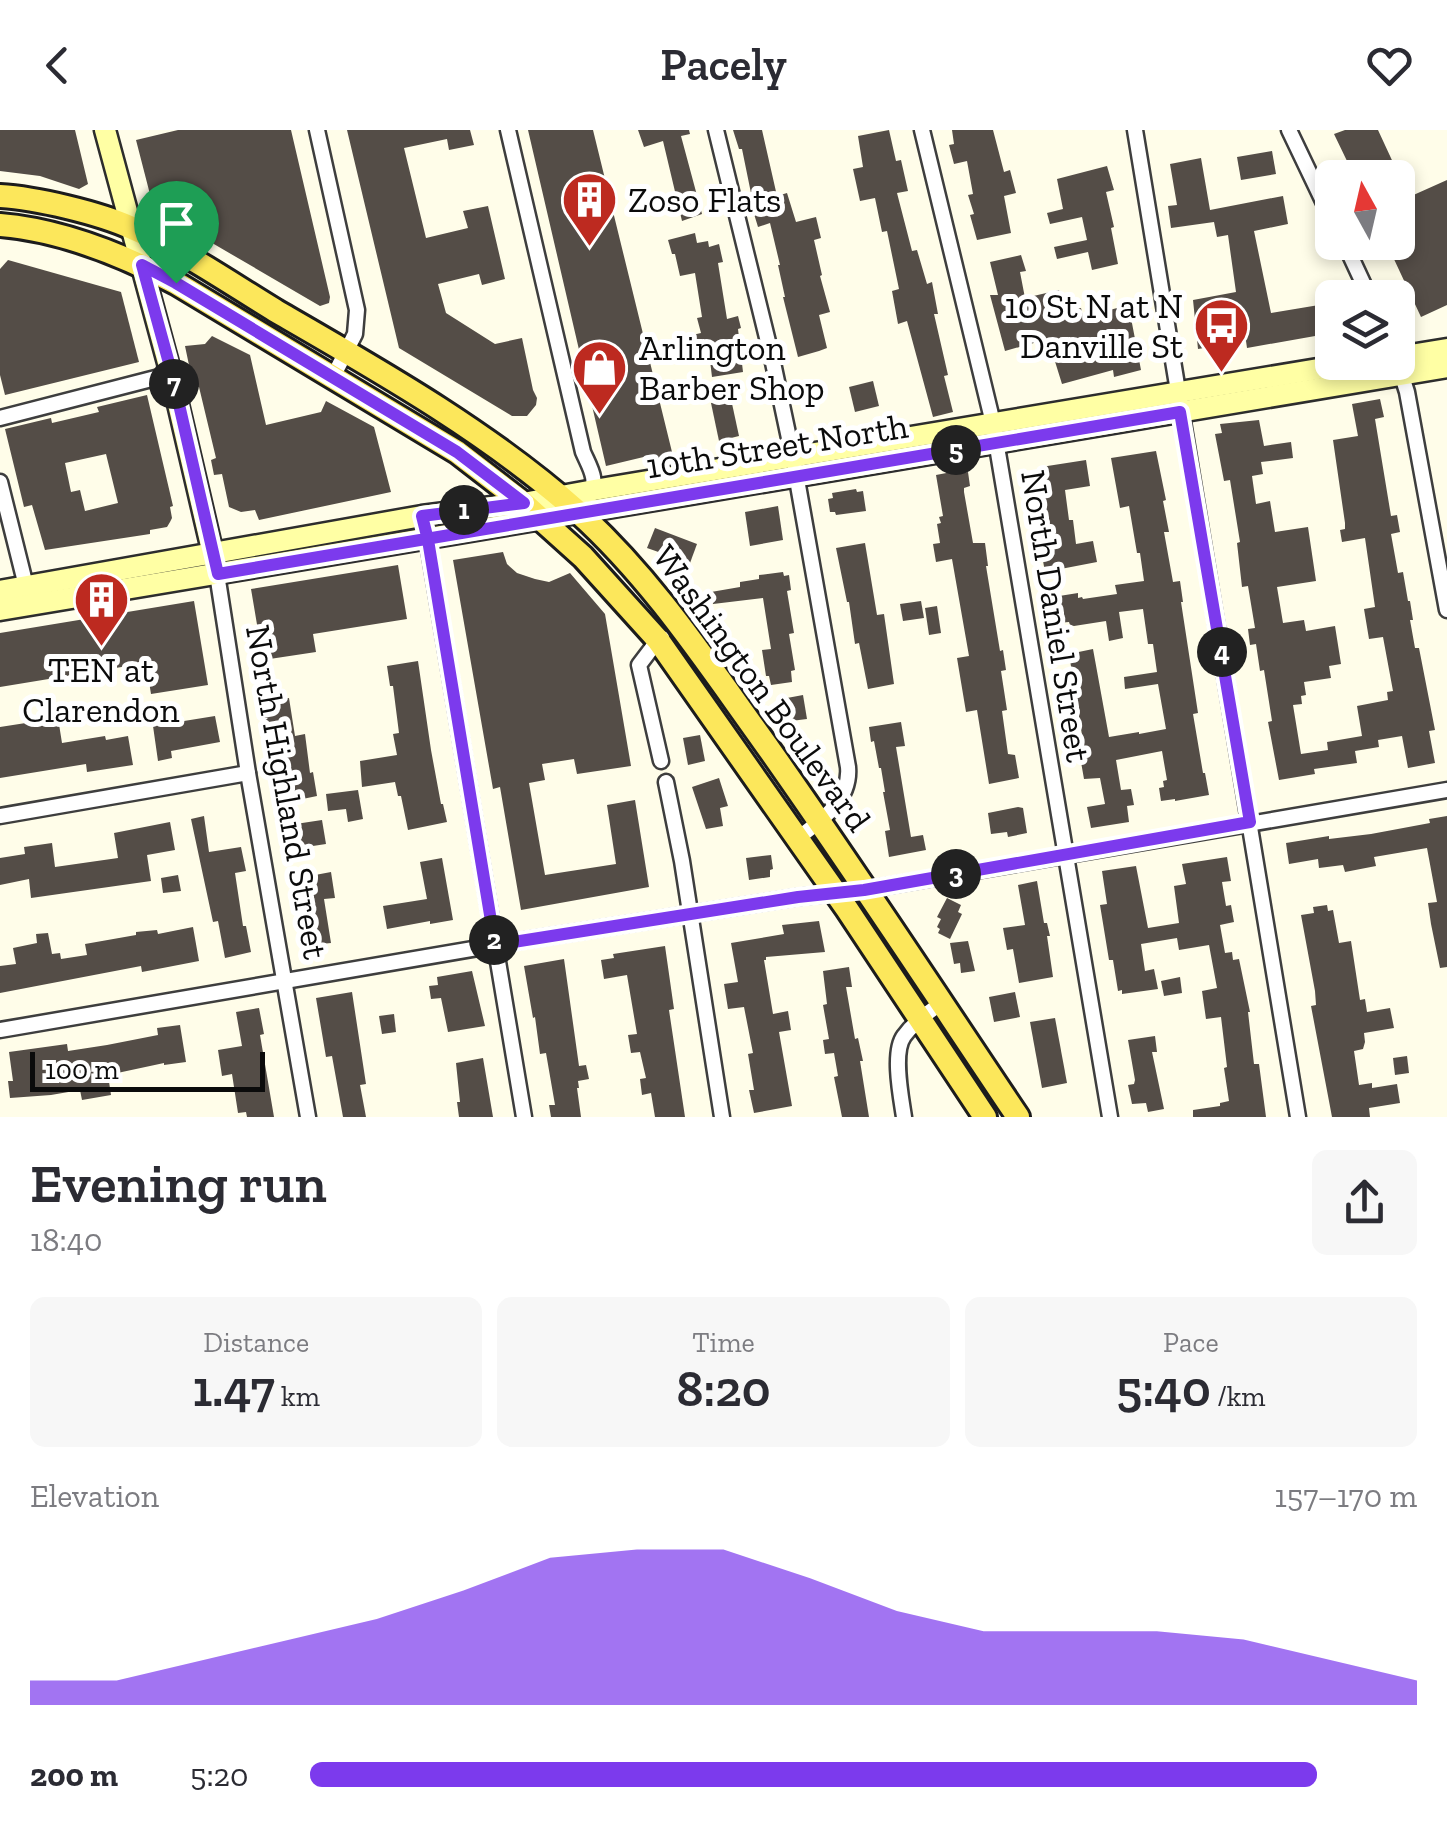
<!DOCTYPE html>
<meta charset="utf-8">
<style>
:root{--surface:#fff;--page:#f7f7f7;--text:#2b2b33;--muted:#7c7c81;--accent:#7c3aed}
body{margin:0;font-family:"Zilla Slab",serif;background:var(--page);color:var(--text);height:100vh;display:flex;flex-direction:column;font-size:38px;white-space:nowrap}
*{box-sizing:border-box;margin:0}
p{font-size:32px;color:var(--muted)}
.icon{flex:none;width:55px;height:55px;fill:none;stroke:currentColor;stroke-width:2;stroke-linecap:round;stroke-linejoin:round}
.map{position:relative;height:987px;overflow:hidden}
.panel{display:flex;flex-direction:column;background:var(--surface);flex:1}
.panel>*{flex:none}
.needle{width:65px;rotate:352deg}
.fabs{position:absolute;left:1315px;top:30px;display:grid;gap:20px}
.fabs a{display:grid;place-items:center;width:100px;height:100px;border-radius:15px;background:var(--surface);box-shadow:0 5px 15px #0003;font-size:50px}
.scale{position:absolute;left:30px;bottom:25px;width:235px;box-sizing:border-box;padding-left:10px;border:5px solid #0b0b0b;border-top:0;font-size:28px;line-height:35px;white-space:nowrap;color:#0b0b0b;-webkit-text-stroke:8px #fff;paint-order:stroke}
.pin{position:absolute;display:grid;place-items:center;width:85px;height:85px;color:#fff;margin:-102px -42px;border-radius:50% 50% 50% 0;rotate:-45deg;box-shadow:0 0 10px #0007}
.pin .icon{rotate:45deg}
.km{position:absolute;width:50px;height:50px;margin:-25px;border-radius:50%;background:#222;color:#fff;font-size:28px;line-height:50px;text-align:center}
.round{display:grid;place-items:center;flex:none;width:105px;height:105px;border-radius:15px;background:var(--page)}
.headline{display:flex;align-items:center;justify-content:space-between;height:170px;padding:0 30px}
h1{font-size:55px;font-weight:600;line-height:75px}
.metrics{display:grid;grid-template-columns:repeat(3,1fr);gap:15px;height:170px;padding:10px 30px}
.metrics div{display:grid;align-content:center;border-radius:15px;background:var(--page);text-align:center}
.metrics b{font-size:50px;font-weight:600}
.metrics small{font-size:28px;font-weight:400}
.metrics p{font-size:28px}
.chart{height:280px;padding:20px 30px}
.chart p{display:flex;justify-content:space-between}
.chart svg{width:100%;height:180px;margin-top:10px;fill:var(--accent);opacity:.7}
ul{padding:0 30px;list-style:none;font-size:32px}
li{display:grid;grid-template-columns:160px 120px 1fr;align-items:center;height:75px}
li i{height:25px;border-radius:12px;background:var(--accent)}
header{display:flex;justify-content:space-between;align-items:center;height:130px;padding:0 30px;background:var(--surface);font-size:45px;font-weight:600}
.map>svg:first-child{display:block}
.building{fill:#544d47;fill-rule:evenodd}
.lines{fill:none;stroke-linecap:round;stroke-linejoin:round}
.street-casing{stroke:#3e3e3e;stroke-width:19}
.secondary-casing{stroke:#2d2d2d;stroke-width:25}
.primary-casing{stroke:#1c1c1c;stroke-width:28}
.street{stroke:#fff;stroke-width:14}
.secondary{stroke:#ffffa4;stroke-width:20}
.primary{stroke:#fce75b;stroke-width:22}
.route-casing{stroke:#fff;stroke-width:20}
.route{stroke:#7c3aed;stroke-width:12}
.labels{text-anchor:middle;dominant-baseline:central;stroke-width:10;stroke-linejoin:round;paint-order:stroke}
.poi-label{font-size:35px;fill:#0b0b0b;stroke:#fff;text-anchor:start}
.street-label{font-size:35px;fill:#0b0b0b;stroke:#fff}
</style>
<header><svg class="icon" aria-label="back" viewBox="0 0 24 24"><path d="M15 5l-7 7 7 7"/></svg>Pacely<svg class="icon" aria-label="heart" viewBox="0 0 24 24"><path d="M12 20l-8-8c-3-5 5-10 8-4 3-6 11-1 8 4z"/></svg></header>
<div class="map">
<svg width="1447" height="987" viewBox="0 0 1447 987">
<rect width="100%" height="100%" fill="#fffde9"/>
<g class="building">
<polygon points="0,0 75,0 88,54 79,59 40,46 0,41"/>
<polygon points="178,0 291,0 330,167 329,173 320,176 207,110 201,81 183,80 175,90 153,76 136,10"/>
<polygon points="347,0 470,0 474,15 449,20 447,9 404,18 426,108 468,98 463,81 488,76 505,149 482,155 479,144 438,154 446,183 495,214 522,208 533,260 537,268 536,275 527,286 512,286 399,218"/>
<polygon points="528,0 593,0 673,326 654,330 652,325 606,336"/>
<polygon points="638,0 689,0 690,4 681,6 702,84 682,91 663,11 644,17"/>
<polygon points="733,0 762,0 777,66 787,63 796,92 816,87 821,108 814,110 822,145 820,146 830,182 819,185 827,218 819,221 798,227 783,167 785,167 778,135 780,135 770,93 758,97 751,74 753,73 742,19 739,19"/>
<polygon points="889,0 896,31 901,30 908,61 897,63 912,121 917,120 927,154 932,152 938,184 934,184 948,245 944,246 953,282 933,287 907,191 898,194 892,161 899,159 887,101 882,102 875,68 860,71 853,39 863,37 858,6"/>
<polygon points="952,0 993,0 1004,42 1010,40 1016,63 1004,66 1011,103 977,110 970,85 974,84 968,65 973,64 967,31 954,34 949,15 954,14"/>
<polygon points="1345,0 1378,0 1409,67 1447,50 1447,175 1421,187 1386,112 1398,112 1398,48 1354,48 1351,30 1347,31 1334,4"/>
<polygon points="1272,21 1276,44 1241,50 1237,27"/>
<polygon points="1201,28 1210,80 1283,66 1288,94 1254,101 1271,183 1331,173 1332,203 1247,218 1246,211 1198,219 1193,170 1236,162 1228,105 1217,107 1214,92 1171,98 1168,76 1177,75 1170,34"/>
<polygon points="1107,36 1114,60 1106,62 1114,97 1111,98 1118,134 1092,140 1088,122 1057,129 1054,117 1087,110 1082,87 1050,94 1047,83 1063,79 1057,49"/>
<polygon points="695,103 697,113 708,111 709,117 719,114 723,132 718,133 727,189 738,186 741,198 738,199 743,242 712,247 708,214 691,218 688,206 701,203 697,188 702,187 695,143 680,146 675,124 672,124 668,110"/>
<polygon points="1021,125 1026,141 1020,142 1025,168 1059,160 1065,182 1081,178 1083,187 1121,177 1125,189 1131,188 1141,240 1114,247 1113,240 1062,254 1048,209 1005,221 990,165 998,165 990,132"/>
<polygon points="8,130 121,162 139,232 5,265 0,245 0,139"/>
<polygon points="212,206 250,225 266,295 321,282 326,271 374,297 391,362 259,390 255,380 241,382 229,377 222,344 214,345 211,330 216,328 199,257 194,259 185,216 205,214"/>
<polygon points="873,251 879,276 855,282 849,257"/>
<path d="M 147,265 L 173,376 L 170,377 L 172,388 L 170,392 L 167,397 L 150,400 L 150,404 L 45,420 L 32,375 L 24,377 L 5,299 L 51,288 L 52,293 L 99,282 L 97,277 ZM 106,324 L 118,373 L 85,381 L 80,360 L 71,362 L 65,333 Z"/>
<polygon points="731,269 739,306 719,311 711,273"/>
<polygon points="1380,269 1384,287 1375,289 1391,386 1397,385 1400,402 1391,404 1398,443 1403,442 1408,471 1410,471 1413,490 1410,490 1415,518 1419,518 1435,600 1429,601 1435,633 1408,638 1402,606 1378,610 1379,617 1355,621 1357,633 1314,639 1315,644 1279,650 1268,592 1272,591 1264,540 1260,541 1256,514 1250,515 1248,499 1255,498 1248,456 1242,457 1237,413 1240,412 1230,350 1224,351 1215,304 1222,303 1220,294 1259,290 1264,316 1291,312 1293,328 1261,332 1263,344 1252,346 1256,374 1270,371 1275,402 1308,397 1316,451 1277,457 1283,493 1304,490 1306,501 1335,496 1341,534 1329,536 1331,548 1304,552 1306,565 1301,566 1302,574 1293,575 1301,624 1328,620 1327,612 1362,606 1357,576 1388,570 1387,562 1393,561 1383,507 1369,509 1364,479 1375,477 1365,408 1342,412 1340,400 1345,399 1345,393 1333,310 1358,306 1352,274"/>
<polygon points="1156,321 1166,370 1163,371 1169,402 1164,402 1173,452 1180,451 1183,472 1181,472 1198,583 1193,584 1203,643 1205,643 1209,665 1175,671 1175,669 1161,671 1159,658 1164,657 1163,651 1167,650 1162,621 1116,630 1121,660 1131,659 1134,675 1127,676 1129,692 1091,698 1087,677 1105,674 1100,648 1084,649 1081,632 1086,630 1069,524 1093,519 1109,607 1139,602 1139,604 1166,599 1158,554 1125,559 1124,547 1157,542 1153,514 1148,514 1143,479 1119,482 1123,508 1109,511 1106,491 1074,496 1070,495 1069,492 1057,493 1053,467 1078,463 1078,468 1082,467 1083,469 1117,464 1115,455 1144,451 1140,423 1137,423 1129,376 1120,378 1111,328"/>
<polygon points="1086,330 1090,356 1065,360 1069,390 1073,390 1076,414 1093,411 1097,432 1045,442 1041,420 1044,419 1032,345 1042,343 1041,337"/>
<polygon points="962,340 962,343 968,342 970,356 964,358 964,362 973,413 985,413 988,436 986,436 1000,521 1003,520 1006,540 1001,541 1007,580 1002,581 1008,624 1015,625 1019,648 989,654 977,580 966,582 957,528 969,526 952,429 936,432 933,414 940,413 937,394 941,393 939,387 943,386 936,345"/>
<polygon points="856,359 857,362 863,361 866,381 836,385 835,382 830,382 828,369 833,368 832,363"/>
<polygon points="778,376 783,410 750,416 745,382"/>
<polygon points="655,398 697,414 690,433 647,418"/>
<polygon points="865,413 877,485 884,484 894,554 868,559 859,513 855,514 849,472 847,472 836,418"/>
<polygon points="503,422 507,434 517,443 535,449 549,452 570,443 605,484 631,636 577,644 574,629 542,634 545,650 529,653 545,745 616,734 607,675 635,670 649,757 521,780 500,657 493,659 453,430"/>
<polygon points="398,435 407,489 313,504 316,522 263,530 251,459"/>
<polygon points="783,442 784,446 789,445 791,460 787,461 794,503 789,504 795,540 791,541 792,552 771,555 769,546 766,546 762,520 771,519 763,468 713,474 711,462 740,457 740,452 759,449 759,445"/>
<polygon points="194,471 208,555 151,564 146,533 0,557 0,503"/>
<polygon points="921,471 924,488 903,491 900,474"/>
<polygon points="937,476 941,503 929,505 925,478"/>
<polygon points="418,531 431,620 441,674 443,674 447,692 408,700 401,666 398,666 395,652 362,657 360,631 397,625 393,604 399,603 393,556 390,556 387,536"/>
<polygon points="803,565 807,589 791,591 787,568"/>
<polygon points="289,568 295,606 305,604 310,643 313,642 317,666 288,672 281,631 272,633 262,572"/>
<polygon points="215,586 220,612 171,621 172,628 158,631 153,596"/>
<polygon points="58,588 62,613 105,606 106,610 128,606 133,635 87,642 86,634 0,648 0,597"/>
<polygon points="901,592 905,616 896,617 911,707 923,705 926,720 889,727 885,701 890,700 883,662 885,662 881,638 879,638 874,611 871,612 869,597"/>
<polygon points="700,605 705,631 688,635 683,608"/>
<polygon points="719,648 728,676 720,678 723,696 706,699 692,657"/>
<polygon points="358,660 363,689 348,692 346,679 328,681 326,664"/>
<polygon points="1018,677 1023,678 1027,703 1008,707 1007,702 991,704 988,683"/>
<polygon points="204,686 209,722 241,717 246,741 235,743 243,796 246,796 251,822 225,828 218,791 213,792 191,689"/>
<polygon points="1447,686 1447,837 1440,838 1431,794 1428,773 1437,772 1427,718 1374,727 1376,736 1345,742 1343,735 1319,738 1318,729 1289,734 1286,713 1329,706 1329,709 1371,704 1430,693 1429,689"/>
<polygon points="322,690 326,714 293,719 289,695"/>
<polygon points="170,692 175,720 147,725 151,751 31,768 29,749 0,755 0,728 25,724 24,717 52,713 55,737 118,728 114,703"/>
<polygon points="771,725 773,739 770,740 770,747 749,750 746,728"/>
<polygon points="1227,727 1231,751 1222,752 1226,776 1231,775 1234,792 1220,795 1225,823 1232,822 1233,830 1239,829 1250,882 1248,882 1254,934 1259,934 1266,987 1193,987 1193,980 1220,976 1220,973 1229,971 1224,938 1227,937 1221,887 1206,889 1202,861 1217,858 1209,815 1179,820 1177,808 1141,814 1145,841 1154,839 1158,859 1122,864 1122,860 1118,861 1113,830 1109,830 1100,775 1107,774 1102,741 1136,736 1148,798 1179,793 1174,756 1186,754 1182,734"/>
<polygon points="442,728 453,790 430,794 430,791 387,799 383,776 427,769 420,732"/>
<polygon points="331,742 335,768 324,769 331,813 311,815 305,772 297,774 294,749"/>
<polygon points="178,745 181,761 163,763 161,748"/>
<polygon points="1037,751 1044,793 1047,793 1050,806 1047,806 1053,847 1019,853 1013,819 1007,820 1003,798 1025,795 1018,755"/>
<polygon points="947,768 961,775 958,782 962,784 950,809 938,803 940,799 937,797 941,789 937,787"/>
<polygon points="1327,775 1328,781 1333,780 1339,813 1351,811 1360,870 1365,869 1367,882 1390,878 1394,898 1364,903 1365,912 1363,919 1354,921 1359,955 1372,953 1372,958 1397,954 1400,973 1369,978 1370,987 1332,987 1311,876 1316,875 1315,861 1301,785 1314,783 1313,777"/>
<polygon points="819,791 825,822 766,827 766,830 764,830 773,884 788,881 791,900 779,902 792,976 754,983 749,960 754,960 748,924 753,923 744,877 728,879 724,854 738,852 731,813 784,804 782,795"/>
<polygon points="193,797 199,831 142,842 141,836 0,863 0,836 16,834 13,818 37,813 36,804 48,803 52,824 60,823 61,829 87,825 85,814 136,805 136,802 157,800 158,804"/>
<polygon points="968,811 975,841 961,843 960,833 954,834 950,813"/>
<polygon points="665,816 674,879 669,880 685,987 655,987 651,963 642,965 640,949 646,948 640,922 631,923 628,905 637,904 627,845 604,849 601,830 614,828 613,824"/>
<polygon points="564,829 579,936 586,935 589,949 578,951 579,958 577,958 581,987 551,987 549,975 555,975 546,923 540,924 535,887 533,888 524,836"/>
<polygon points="849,837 852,857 846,857 855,909 858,908 863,931 860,931 869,987 842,987 834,947 838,946 834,923 825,924 823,910 829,909 823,875 827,874 823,841"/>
<polygon points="472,841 485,896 448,902 441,868 431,869 429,856 438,855 437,847"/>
<polygon points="1180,847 1182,863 1164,866 1161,851"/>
<polygon points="352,862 366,954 360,955 366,987 343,987 332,926 326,927 316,868"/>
<polygon points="1015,862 1020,887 994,892 989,867"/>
<polygon points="259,878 264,904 260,905 274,987 247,987 246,982 238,983 232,944 222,946 218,920 242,916 236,882"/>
<polygon points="394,884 396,902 382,904 379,886"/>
<polygon points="1055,888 1067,953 1042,958 1030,892"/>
<polygon points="180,895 186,932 164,935 164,933 108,945 111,965 82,970 80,960 51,965 10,968 8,951 13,951 9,922 67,914 68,921 107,915 158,905 157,898"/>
<polygon points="1155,906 1157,922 1152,922 1164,979 1148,982 1146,973 1132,974 1128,955 1134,954 1135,950 1128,910"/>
<polygon points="1407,926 1409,943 1395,945 1393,928"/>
<polygon points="483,928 493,987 459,987 457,972 460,972 456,933"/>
</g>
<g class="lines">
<defs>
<g id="street">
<polyline points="317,0 357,180 355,204 333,247"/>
<path d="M 508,0 L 583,322 C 590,338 599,350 589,367"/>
<path d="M 716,0 L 772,228 L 793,327 L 848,637 C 851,670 822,690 798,708"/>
<polyline points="922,0 993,293 1110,987"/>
<path d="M 1135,0 C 1187,329 1245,658 1298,987"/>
<polyline points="1289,0 1332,90"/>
<polyline points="1344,112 1370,168"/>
<polyline points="1400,240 1407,262 1447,480"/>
<polyline points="0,288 171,244"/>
<polyline points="0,352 28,464"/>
<polyline points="426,401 524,987"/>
<polyline points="217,444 248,643 308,987"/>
<polyline points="661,631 639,535 658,510 662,508"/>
<polyline points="666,652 682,731 722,987"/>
<polyline points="0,686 248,643"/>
<polyline points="0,900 513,812 798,767 864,760 1447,660"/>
<path d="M 904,987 C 901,967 892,922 904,906 C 914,892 928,883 941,873"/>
</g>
<g id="secondary">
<polyline points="105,0 171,244 215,433"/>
<polyline points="1398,227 1447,219"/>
<polyline points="0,461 422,386 523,373 594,360 1360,232"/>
<polyline points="0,480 1447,237"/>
</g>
<g id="primary">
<path d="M 0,66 C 36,68 99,83 132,98 C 181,119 230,153 276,181 C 380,241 488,302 578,382 C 650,447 703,527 759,605 C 848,730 932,859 1018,987"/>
<path d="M 0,95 C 61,100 123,125 176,153 L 457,322 L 523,373 L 583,427 L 658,510 L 847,779 L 985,987"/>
</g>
</defs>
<use href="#street" class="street-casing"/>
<use href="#secondary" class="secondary-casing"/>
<use href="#primary" class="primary-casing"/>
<use href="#street" class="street"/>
<use href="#secondary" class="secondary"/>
<use href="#primary" class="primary"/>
</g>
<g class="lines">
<defs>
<path id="route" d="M 176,153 L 457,322 L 524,373 L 422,386 L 428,410 L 495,815 L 798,767 L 864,760 L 1250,692 L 1180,282 C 860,337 538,389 218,444 L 172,244 L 142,135 L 176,153"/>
</defs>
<use href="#route" class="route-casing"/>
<use href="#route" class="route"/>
</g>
<defs>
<symbol id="building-pin" viewBox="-11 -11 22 30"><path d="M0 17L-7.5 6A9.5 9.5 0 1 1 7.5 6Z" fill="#bd2a20" stroke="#fff"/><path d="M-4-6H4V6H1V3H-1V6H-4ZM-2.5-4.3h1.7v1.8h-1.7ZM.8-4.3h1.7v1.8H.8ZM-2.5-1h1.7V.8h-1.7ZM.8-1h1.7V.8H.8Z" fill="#fff"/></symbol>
<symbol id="bus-pin" viewBox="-11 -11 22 30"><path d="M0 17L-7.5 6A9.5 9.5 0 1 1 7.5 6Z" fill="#bd2a20" stroke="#fff"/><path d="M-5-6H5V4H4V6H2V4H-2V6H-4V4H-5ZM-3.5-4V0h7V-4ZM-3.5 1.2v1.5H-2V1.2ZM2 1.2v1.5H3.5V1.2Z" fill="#fff"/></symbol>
<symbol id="shop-pin" viewBox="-11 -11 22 30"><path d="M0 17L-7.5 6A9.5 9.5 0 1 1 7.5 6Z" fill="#bd2a20" stroke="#fff"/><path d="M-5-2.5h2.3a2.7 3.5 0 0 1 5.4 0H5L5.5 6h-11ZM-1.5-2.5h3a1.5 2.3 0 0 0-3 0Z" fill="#fff"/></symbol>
</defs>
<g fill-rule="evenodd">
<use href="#building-pin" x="558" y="38" width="63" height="86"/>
<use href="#bus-pin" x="1190" y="164" width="63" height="86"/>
<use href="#shop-pin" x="568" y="206" width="63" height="86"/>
<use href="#building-pin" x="70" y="438" width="63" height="86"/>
</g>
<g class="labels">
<g class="poi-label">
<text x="628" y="70">Zoso Flats</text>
<text x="1183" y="176" text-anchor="end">10 St N at N<tspan x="1183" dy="40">Danville St</tspan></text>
<text x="639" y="218">Arlington<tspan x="639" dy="40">Barber Shop</tspan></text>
<text x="101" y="540" text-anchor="middle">TEN at<tspan x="101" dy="40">Clarendon</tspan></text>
</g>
<g class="street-label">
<text transform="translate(777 316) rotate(-9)">10th Street North</text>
<text transform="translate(1056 486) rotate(81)">North Daniel Street</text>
<text transform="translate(762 558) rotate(54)">Washington Boulevard</text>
<text transform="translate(287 662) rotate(80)">North Highland Street</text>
</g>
</g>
</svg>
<div class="fabs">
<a><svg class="needle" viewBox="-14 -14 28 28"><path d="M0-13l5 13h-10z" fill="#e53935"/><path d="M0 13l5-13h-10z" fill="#7c7c81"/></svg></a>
<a><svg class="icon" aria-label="layers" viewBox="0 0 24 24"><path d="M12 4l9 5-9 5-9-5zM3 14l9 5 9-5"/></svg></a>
</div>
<div class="scale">100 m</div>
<div class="pin" style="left:176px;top:153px;background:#1e9e55"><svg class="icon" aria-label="arrive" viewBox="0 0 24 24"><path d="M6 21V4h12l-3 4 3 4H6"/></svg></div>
<b class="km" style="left:464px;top:380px">1</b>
<b class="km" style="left:494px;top:810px">2</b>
<b class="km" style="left:956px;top:744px">3</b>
<b class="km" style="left:1222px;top:522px">4</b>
<b class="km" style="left:956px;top:320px">5</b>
<b class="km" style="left:174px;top:254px">7</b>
</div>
<section class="panel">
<div class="headline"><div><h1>Evening run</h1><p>18:40</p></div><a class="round"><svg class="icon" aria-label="share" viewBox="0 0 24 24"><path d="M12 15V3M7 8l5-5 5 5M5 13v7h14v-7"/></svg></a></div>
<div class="metrics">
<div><p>Distance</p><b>1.47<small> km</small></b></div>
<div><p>Time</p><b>8:20</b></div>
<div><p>Pace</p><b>5:40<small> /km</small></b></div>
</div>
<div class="chart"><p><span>Elevation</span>157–170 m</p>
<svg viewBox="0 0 160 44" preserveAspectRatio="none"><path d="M0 44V38L10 38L20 33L30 28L40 23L50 16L60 8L70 6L80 6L90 13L100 21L110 26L120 26L130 26L140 28L150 33L160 38V44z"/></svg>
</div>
<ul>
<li><b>200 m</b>5:20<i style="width:91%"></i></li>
</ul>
</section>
